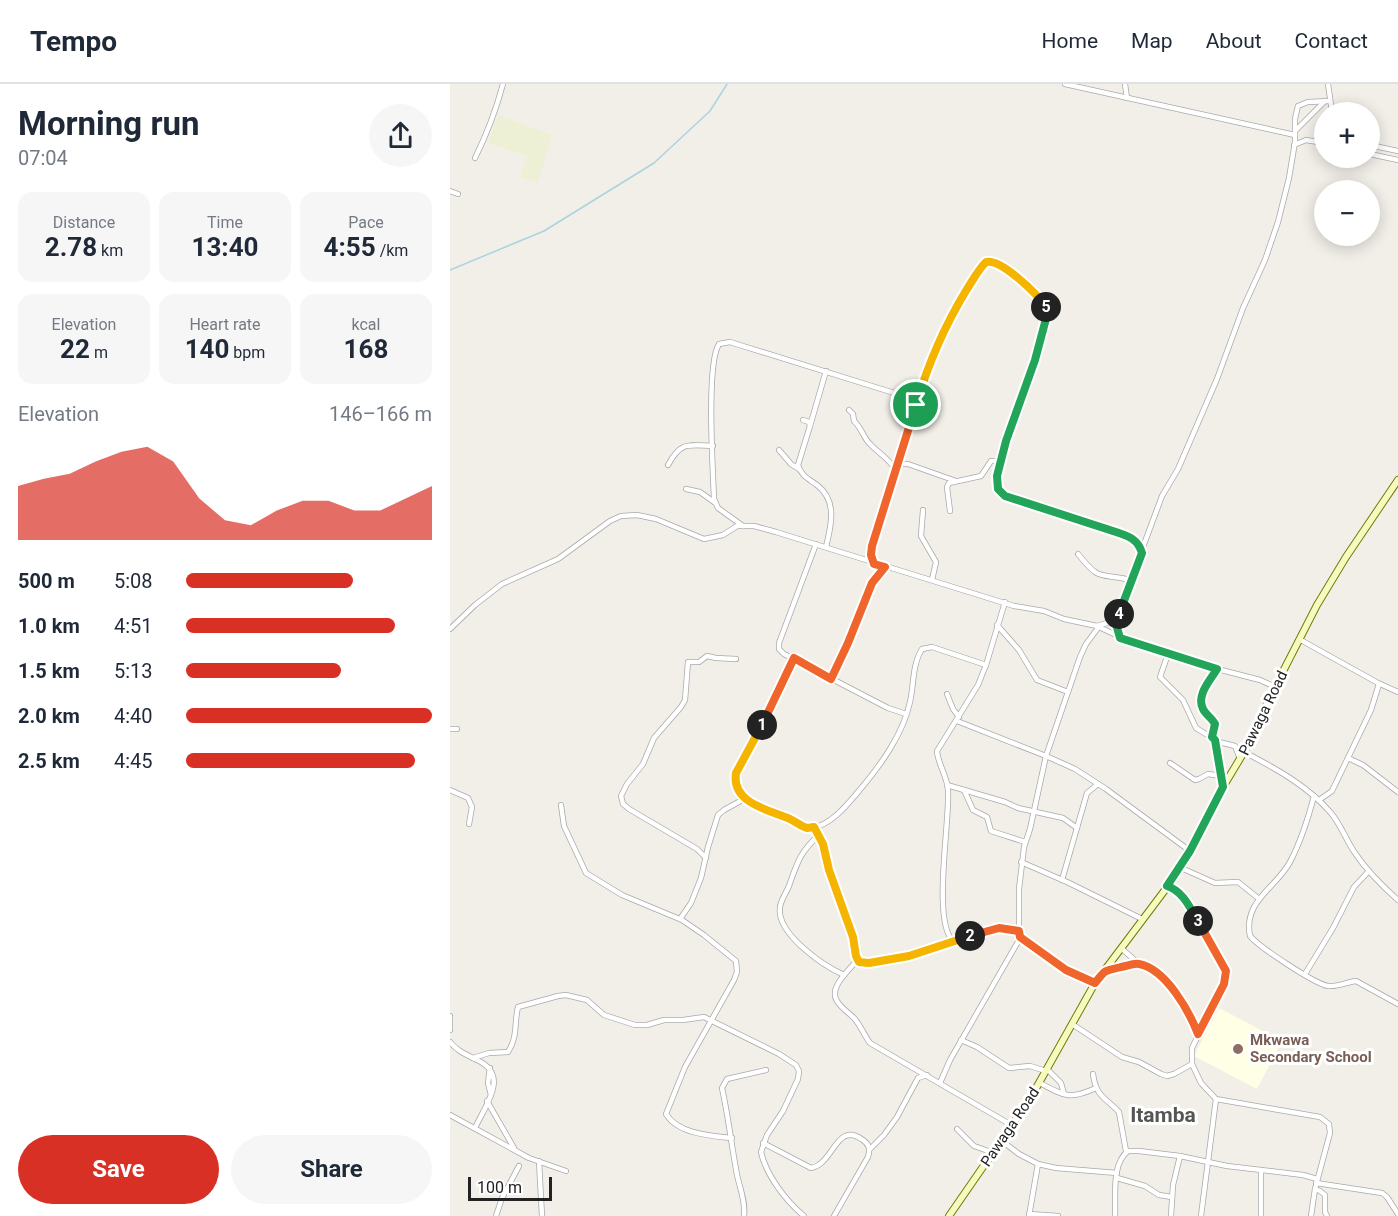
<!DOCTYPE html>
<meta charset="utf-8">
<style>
:root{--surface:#fff;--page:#f6f6f7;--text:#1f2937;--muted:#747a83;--line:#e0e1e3;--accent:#d93025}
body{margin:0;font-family:Roboto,sans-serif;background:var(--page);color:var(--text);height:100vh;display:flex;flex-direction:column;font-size:22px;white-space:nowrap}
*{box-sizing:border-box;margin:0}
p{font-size:20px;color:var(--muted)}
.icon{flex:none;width:33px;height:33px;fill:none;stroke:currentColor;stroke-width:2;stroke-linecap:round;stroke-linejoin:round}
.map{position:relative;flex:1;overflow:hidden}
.details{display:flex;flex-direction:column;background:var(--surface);width:450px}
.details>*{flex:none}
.buttons{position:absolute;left:864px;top:18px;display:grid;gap:12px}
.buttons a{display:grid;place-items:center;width:66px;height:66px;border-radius:50%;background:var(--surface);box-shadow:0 3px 15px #0003;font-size:30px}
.scale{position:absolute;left:18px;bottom:15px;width:84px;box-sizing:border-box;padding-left:6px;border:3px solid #222;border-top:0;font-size:16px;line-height:21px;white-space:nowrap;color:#222;-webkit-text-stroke:4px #fff;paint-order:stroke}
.pin{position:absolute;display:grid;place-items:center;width:51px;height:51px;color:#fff;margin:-26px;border:3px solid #fff;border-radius:50%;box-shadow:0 2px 6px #0007}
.km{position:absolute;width:30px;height:30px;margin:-15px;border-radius:50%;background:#222;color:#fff;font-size:16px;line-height:30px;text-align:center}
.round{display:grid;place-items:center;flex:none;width:63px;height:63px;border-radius:32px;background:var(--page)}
.head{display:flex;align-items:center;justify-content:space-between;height:102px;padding:0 18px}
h1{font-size:33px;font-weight:700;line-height:45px}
.metrics{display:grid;grid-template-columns:repeat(3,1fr);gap:9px;height:102px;padding:6px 18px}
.metrics div{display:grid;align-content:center;border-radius:15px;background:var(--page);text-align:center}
.metrics b{font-size:26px;font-weight:700}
.metrics small{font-size:16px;font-weight:400}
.metrics p{font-size:16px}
.chart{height:168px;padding:12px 18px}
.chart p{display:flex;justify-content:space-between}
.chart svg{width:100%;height:108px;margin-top:6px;fill:var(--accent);opacity:.7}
.primary-button{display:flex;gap:12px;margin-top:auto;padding:12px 18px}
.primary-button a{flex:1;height:69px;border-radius:36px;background:var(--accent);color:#fff;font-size:24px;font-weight:700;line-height:69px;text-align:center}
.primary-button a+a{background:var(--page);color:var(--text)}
ul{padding:0 18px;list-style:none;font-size:20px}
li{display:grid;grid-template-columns:96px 72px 1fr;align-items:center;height:45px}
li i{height:15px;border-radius:8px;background:var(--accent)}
header{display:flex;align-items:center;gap:36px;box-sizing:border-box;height:84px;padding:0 30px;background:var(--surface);border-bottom:2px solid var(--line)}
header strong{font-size:28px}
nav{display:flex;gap:33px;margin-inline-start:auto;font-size:21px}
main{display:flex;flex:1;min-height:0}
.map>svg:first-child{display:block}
.education{fill:#ffffe5}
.farmland{fill:#eef0d5}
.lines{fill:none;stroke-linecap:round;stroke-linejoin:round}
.stream{stroke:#aad3df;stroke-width:1.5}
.minor-casing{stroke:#a9a9a9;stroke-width:6}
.secondary-casing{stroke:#707d05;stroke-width:8}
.minor{stroke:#fff;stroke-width:4.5}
.secondary{stroke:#f7fabf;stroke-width:6}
.split-1-casing{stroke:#fff;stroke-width:12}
.split-2-casing{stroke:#fff;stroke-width:12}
.split-3-casing{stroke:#fff;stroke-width:12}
.split-4-casing{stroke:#fff;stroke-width:12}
.split-5-casing{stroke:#fff;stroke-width:12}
.split-6-casing{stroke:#fff;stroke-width:12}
.split-1{stroke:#f0652b;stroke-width:8}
.split-2{stroke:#f5b400;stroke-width:8}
.split-3{stroke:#f0652b;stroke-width:8}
.split-4{stroke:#22a559;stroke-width:8}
.split-5{stroke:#22a559;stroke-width:8}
.split-6{stroke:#f5b400;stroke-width:8}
.education-dot{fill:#8d6e63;stroke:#fff;stroke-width:2}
.labels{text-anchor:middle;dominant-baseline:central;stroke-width:6;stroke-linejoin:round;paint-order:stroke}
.street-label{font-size:15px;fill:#222;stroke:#fff}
.education-label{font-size:15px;font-weight:bold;fill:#785e54;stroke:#fff;text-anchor:start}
.district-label{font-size:21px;font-weight:bold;fill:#555;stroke:#fff}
</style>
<header>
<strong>Tempo</strong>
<nav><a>Home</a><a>Map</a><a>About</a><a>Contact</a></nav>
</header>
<main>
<section class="details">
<div class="head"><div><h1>Morning run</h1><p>07:04</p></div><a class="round"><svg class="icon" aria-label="share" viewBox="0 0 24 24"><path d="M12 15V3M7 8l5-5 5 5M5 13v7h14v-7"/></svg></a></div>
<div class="metrics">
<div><p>Distance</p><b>2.78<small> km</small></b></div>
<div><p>Time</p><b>13:40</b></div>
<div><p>Pace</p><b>4:55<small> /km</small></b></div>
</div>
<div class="metrics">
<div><p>Elevation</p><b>22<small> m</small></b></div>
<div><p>Heart rate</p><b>140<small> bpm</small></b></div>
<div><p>kcal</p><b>168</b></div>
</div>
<div class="chart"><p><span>Elevation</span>146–166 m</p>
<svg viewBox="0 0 160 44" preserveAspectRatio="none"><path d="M0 44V22L10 19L20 17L30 12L40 8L50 6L60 12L70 27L80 36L90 38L100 32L110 28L120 28L130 32L140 32L150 27L160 22V44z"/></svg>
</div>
<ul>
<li><b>500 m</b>5:08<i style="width:68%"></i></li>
<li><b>1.0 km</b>4:51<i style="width:85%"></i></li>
<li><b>1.5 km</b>5:13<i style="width:63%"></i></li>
<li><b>2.0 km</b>4:40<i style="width:100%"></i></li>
<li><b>2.5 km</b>4:45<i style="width:93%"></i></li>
</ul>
<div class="primary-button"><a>Save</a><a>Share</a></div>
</section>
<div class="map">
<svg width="948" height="1132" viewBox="0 0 948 1132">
<rect width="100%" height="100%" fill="#f2efe9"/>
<polygon class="education" points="769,924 832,957 807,1005 744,972"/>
<polygon class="farmland" points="48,31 102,51 88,99 70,93 77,72 38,59"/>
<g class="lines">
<polyline class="stream" points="0,186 94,147 204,79 260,27 277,0"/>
<defs>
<g id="minor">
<polyline points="615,0 845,51"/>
<polyline points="675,0 677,14"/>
<polyline points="878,0 882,28"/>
<polyline points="845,47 875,17"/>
<polyline points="844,61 856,56 874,59"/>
<polyline points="920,61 948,67"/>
<polyline points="920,70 948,76"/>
<path d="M 25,74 C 37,50 46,26 53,0"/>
<polyline points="0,107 8,110"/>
<path d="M 399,326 L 403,330 L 404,337 C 412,344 413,354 421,361 C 430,370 439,375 446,386"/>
<path d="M 353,336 L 359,338 L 360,342 L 348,381 C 351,392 359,395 367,401 C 388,417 381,442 376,463"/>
<polyline points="360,342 376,287"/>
<polyline points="329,366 341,380 349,385"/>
<polyline points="448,380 458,380 506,397"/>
<path d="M 218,381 C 231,357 238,361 263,362"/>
<polyline points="236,405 250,408 264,418"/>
<polyline points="473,426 471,452 486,478 482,496"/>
<polyline points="500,427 497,403 499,399 531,392 541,377 551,377"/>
<path d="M 293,442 L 268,424 L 264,415 C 263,387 256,280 269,260 L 280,258 L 457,313 L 466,321"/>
<polyline points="366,460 329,559 329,565 334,570 438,624 456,630"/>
<path d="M 628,470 C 651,499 649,488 681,496"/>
<path d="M 424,480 L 421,471 L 422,462 L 479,280 L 505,225 L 532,182 L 541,177 L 546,178 C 564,192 594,208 597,231 C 591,255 584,279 577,303 C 569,325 541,385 548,405 L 555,412 L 679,453 L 689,460 L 692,469"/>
<polyline points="667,533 667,544 670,554"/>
<polyline points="547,541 569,566 587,596 618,608"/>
<polyline points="647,542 660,538 668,530 712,412 728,385 767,295 793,224 815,176 828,138 839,94 845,58 845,35 848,22 858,18 880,17"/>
<polyline points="0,545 25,521 52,500 108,475 160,437 171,432 187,431 206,435 254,455 273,451 287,442 304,442 326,448 564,522 594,527 614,535 647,542 685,560 752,581 810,596 825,603"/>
<polyline points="849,555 928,599 948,608"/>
<polyline points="718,570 710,593 733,616 746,644 769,658 785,662 790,675"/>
<path d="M 344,574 C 337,593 329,611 320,628 C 311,645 285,680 285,697 C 285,717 322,729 337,734 C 346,737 353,745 362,744 C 381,741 397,721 408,708 C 430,682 453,651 460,618 C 464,601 462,581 472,565 L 482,563 L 536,581"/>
<polyline points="381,595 405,542 422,499 435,483"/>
<polyline points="497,610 503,625 509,633"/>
<polyline points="507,637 596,672 625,685 656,705 740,767"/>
<polyline points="0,645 7,645"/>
<path d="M 762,653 L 765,640 C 762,634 756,631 753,625 C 746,611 760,597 767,586"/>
<polyline points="765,656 773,703"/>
<path d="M 794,668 C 825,684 858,702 881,729 C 891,741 896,756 905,769 C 917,787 931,801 948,816"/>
<polyline points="898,674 913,681 948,708"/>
<polyline points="720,679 745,696 749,695 758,690 771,692"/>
<polyline points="497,701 555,718 568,724 613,734 627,744"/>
<polyline points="0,706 18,714 22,723 19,740"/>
<polyline points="514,706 523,726 537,733 541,747 575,758"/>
<path d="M 864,712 C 858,735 851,757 840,778 C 826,804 793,817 800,852 C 809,863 865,900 878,902 C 888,903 897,898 906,897 L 948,920"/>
<polyline points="869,716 882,707 921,626 929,600"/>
<path d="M 111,721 L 114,742 L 136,789 L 172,811 L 232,836 L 254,851 L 286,877 L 287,888 L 284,896 L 235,983 L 216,1030 C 228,1050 261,1052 282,1054"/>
<polyline points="365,743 373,760 379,786 403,853 406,872 409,878 419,879 459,872 514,853 549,844 569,847"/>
<path d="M 369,751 C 350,768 347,779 339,802 C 336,809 331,816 330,823 C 326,850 374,882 394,891"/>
<polyline points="256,774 247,765 179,725 173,720 171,712 177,700 193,680 204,654 231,623 235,616 238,578 249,578 257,572 266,574 286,575"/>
<polyline points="571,778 617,798 692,835"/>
<polyline points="729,783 765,799 788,798 808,814"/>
<polyline points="612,796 637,709 648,700"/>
<polyline points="718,802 726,806 733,812 776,887 774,899 742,964 742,980 751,999 766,1015 870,1033 879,1040 880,1049 865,1105 861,1132"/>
<polyline points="230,835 241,819 251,794 258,763 268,731 274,726 296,714"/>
<polyline points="570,853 611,883 645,899"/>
<path d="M 503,857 C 482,837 500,738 498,707 C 498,693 488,681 487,667 L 528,601 L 536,581 L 555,518"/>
<polyline points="671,864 688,879"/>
<path d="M 407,876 C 400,886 378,903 387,917 C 391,924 399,929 404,934 C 411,942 414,951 420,959 L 563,1042"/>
<path d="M 656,885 C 667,885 678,878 689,880 C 715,883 739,928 748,950"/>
<polyline points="855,890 883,844 904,803 918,788"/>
<polyline points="0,932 0,946"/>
<polyline points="622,940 672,973 689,978 711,990 717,992 724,990 742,980"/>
<polyline points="511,956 527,963 559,984 580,982 596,987"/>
<path d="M 0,958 C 7,967 17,971 27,976 C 60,991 36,1020 25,1044"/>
<path d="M 23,974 L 39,969 L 58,968 C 68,953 64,939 68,923 L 108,912 L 116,911 L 137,916 L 154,931 L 185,941 L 197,941 L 214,936 L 233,936 L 254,933 L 329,970 L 346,981 L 349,987 L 348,995 L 333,1027 L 317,1051 L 311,1068 C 316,1091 336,1117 354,1132"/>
<polyline points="40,984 38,999 41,1011"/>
<polyline points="597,985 611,999 614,1010"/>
<path d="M 643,990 C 646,1013 655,1013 669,1028 L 676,1067"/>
<polyline points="490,999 500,976 569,856 569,805 574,763 580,745 596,672 630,573 636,560 648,544"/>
<path d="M 590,999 C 614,1012 620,1016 646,1004"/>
<polyline points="37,1017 64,1064"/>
<polyline points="0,1031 79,1074 116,1087"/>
<polyline points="507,1045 524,1062 544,1069"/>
<polyline points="552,1057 569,1070 588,1080 606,1084 667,1089"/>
<path d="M 313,1059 L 361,1084 C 384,1080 386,1036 413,1056 C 420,1061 420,1066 418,1073 L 384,1132"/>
<polyline points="420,1065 434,1051 447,1033 468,994 477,991"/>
<polyline points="89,1077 92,1132"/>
<polyline points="667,1094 695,1102 709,1111 722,1113"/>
<polyline points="866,1099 932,1109 937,1113 948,1130"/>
<polyline points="865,1105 870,1107 875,1111 875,1128 877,1132"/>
<polyline points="579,1130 608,1132"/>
<polyline points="46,1132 52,1114 69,1082"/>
<path d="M 294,1132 C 296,1115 288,1101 286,1085 C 281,1058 278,1031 272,1004 L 277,995 L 316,986"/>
<polyline points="579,1132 588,1080"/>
<path d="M 665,1132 C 666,1113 661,1080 678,1067 L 689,1067 L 730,1072 L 777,1082 L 853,1091 L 867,1095"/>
<polyline points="721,1132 723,1101 730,1072"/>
<polyline points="751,1132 766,1015"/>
<polyline points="811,1132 811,1086"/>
</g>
<polyline id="secondary" points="499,1132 580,1015 645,899 718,802 740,767 773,703 794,668 825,603 867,521 896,473 948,396"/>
</defs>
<use href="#minor" class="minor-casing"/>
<use href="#secondary" class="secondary-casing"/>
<use href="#minor" class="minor"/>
<use href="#secondary" class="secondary"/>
</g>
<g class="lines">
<defs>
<polyline id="split-1" points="312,641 344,574 381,595 398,559 422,499 435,483 424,480 421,471 422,462 466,321"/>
<path id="split-2" d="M 312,641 L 286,689 C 281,719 319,726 340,735 C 346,738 351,742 357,744 L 364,743 L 373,760 L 379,786 L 403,853 L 406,872 L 409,878 L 419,879 L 459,872 L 520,852"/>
<path id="split-3" d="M 520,852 L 549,844 L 569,847 L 570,853 L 616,886 L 645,899 C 657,884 653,888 671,883 C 677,882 683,879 689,880 C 716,885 739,927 748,950 L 774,900 L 776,887 L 748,837"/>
<path id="split-4" d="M 669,530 L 666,540 L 670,554 L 767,585 C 760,597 746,611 753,625 C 756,631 762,634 765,640 L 762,653 L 765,656 L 773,703 L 740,767 L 717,802 C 733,807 740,824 748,837"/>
<path id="split-5" d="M 596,223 L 597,231 L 585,276 L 556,357 L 547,392 L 548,405 L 555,412 L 666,448 C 678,452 688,455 692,469 L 669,530"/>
<path id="split-6" d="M 466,321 C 478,280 495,241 517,205 C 523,196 528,186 536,178 C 551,174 588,211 596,223"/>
</defs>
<use href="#split-1" class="split-1-casing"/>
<use href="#split-2" class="split-2-casing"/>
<use href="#split-3" class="split-3-casing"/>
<use href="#split-4" class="split-4-casing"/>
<use href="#split-5" class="split-5-casing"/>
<use href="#split-6" class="split-6-casing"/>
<use href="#split-1" class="split-1"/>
<use href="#split-2" class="split-2"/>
<use href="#split-3" class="split-3"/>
<use href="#split-4" class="split-4"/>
<use href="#split-5" class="split-5"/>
<use href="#split-6" class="split-6"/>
</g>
<circle class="education-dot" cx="788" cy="965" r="6"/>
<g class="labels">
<g class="street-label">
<text transform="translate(813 629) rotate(-64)">Pawaga Road</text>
<text transform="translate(560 1043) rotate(-56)">Pawaga Road</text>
</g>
<g class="education-label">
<text x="800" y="956">Mkwawa<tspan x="800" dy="17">Secondary School</tspan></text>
</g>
<g class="district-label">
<text x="713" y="1031">Itamba</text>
</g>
</g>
</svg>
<div class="buttons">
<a>+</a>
<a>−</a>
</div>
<div class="scale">100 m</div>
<div class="pin" style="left:466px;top:321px;background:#1e9e55"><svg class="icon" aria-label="arrive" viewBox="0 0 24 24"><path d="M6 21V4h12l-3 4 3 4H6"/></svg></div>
<b class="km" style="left:312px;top:641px">1</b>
<b class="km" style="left:520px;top:852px">2</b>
<b class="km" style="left:748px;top:837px">3</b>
<b class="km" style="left:669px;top:530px">4</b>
<b class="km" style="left:596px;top:223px">5</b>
</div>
</main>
